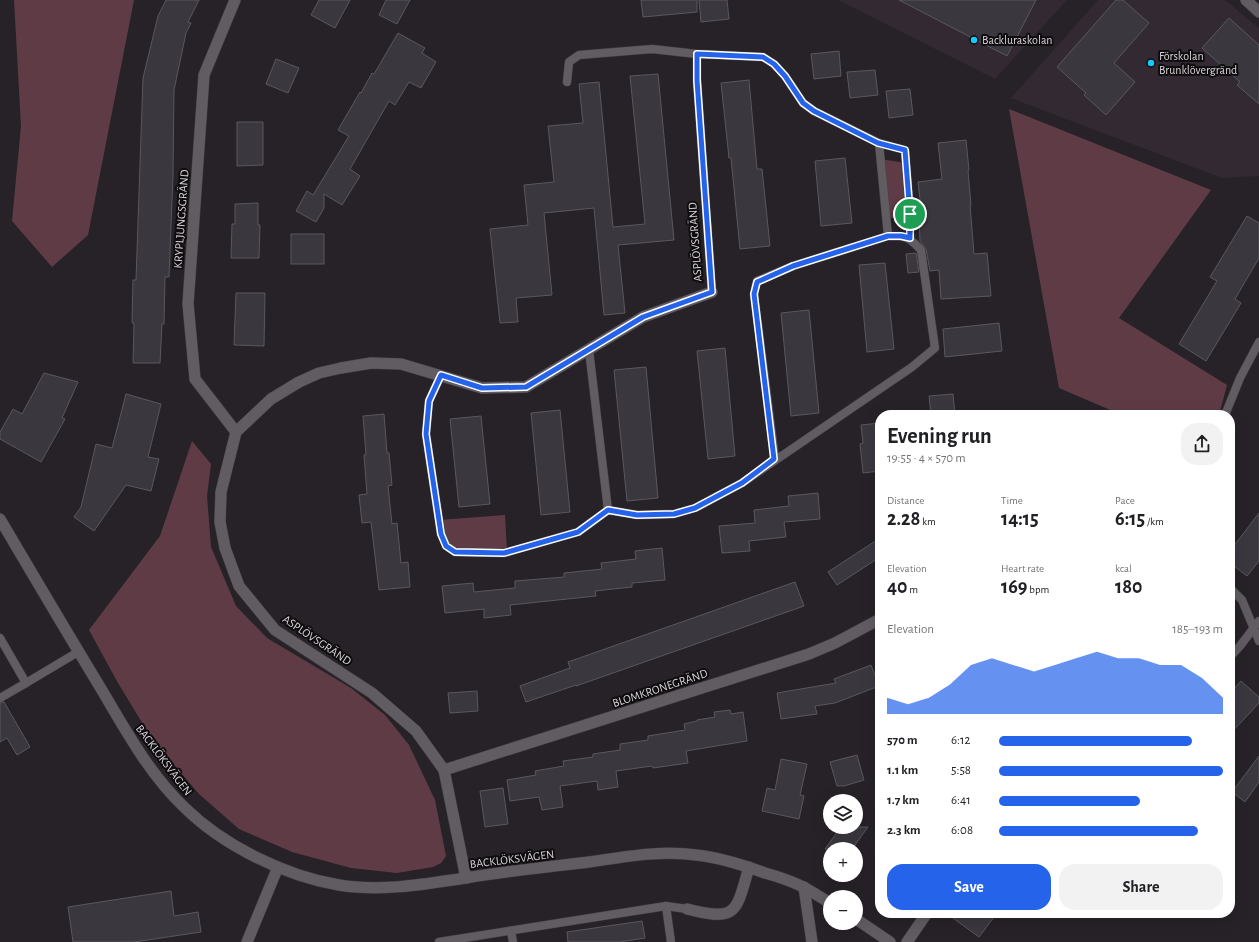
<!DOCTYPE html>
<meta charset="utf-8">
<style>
:root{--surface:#fff;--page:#f2f2f2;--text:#202124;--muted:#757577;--accent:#2563eb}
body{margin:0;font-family:"Alegreya Sans",sans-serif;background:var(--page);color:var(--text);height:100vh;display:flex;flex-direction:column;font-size:15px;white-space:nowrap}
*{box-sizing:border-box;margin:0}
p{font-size:13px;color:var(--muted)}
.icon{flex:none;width:22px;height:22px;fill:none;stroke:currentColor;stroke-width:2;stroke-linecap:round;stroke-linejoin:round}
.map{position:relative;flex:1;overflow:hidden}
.side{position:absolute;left:875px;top:410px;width:360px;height:508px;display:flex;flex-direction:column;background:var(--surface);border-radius:16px;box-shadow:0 4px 16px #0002}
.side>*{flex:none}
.tools{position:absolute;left:823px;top:794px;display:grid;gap:8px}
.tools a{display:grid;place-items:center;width:40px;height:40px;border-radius:50%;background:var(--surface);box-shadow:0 4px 16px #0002;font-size:20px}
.pin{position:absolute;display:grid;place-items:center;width:34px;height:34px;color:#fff;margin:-17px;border:2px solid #fff;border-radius:50%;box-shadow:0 1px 4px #0007}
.round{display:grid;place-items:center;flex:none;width:42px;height:42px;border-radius:16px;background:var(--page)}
.overview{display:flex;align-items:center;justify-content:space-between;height:68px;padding:0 12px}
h1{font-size:22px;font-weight:700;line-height:30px}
.stats{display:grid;grid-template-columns:repeat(3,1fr);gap:6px;height:68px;padding:4px 12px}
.stats div{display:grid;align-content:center}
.stats b{font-size:20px;font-weight:700}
.stats small{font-size:11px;font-weight:400}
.stats p{font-size:11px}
.chart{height:112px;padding:8px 12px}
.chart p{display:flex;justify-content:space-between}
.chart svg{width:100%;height:72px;margin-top:4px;fill:var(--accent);opacity:.7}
.action{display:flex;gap:8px;margin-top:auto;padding:8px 12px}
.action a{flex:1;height:46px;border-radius:16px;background:var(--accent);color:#fff;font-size:16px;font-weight:700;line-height:46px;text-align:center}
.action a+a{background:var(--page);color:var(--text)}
ul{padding:0 12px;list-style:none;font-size:13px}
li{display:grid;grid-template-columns:64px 48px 1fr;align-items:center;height:30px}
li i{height:10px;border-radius:5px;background:var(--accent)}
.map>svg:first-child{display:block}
.built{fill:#322933}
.green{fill:#5f3c45}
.building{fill:#3a373e;stroke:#5a575f}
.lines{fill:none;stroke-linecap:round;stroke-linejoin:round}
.service-casing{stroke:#444045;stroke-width:9}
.minor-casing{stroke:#444045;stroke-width:12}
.service{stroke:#615b62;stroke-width:8}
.minor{stroke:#615b62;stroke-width:11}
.route-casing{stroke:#fff;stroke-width:8}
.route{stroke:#2563eb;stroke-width:5}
.poi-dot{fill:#18cafc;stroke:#0f0c0f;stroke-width:1.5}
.labels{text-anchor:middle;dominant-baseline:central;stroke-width:4;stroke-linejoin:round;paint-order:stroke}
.poi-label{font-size:12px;fill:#d8d4d8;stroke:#0f0c0f;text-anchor:start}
.street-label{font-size:12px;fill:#d8d4d8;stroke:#0f0c0f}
</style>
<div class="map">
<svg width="1259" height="942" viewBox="0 0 1259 942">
<rect width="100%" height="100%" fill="#272228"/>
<g class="built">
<polygon points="838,0 1067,0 995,79"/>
<polygon points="1098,0 1225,0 1259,28 1259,176 1222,178 1011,98"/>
</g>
<g class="green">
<polygon points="14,0 134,0 88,235 52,267 12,221 21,126"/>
<polygon points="1009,109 1211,190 1119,318 1227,385 1219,415 1122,415 1059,388"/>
<polygon points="880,159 906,163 910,214 887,219"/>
<polygon points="192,441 211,464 207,496 211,547 236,606 267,638 351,688 385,715 409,745 435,800 446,856 441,863 433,867 397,873 351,868 292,852 239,829 199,794 152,739 118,683 89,630 160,536"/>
<polygon points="505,515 507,552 455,552 447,546 439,520"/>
</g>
<g class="building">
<polygon points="166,0 199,0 188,22 191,23 186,33 174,90 173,175 169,277 165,277 164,324 162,324 160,363 133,363 134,323 132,323 133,280 136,280 143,78 158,16"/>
<polygon points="319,0 350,0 335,28 311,15"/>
<polygon points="386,0 410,0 397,24 379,15"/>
<polygon points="641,0 697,0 697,12 643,17"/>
<polygon points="699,0 727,0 729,19 701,22"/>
<polygon points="899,0 1036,0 1007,56"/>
<polygon points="1116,0 1123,0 1149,23 1114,63 1135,82 1106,115 1084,95 1086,93 1057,67"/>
<polygon points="1229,18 1259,45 1259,104 1237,85 1240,82 1202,48"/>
<polygon points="398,33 425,48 422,53 436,62 421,88 409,82 395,105 389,101 350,169 360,176 342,205 324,194 324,208 316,222 296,211 307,191 313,195 349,136 338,130 360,92 361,93 372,73 374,74"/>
<polygon points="839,51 841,76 814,79 811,54"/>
<polygon points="276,59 299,68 288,93 266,84"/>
<polygon points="875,70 878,95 850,98 847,72"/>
<polygon points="658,74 674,240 618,245 625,313 604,315 594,208 544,213 552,295 516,298 518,322 500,323 490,229 528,225 524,185 554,182 548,126 583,123 579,84 599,82 613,227 645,224 630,76"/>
<polygon points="749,80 757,169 762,169 770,246 740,249 731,158 729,158 721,83"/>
<polygon points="910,89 913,115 889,118 886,91"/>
<polygon points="237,122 263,122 263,165 237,166"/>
<polygon points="966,140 969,170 968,171 971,205 970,205 974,254 987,253 991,296 941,299 939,270 930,271 926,249 920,241 919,217 922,216 918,182 942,179 938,143"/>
<polygon points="845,158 852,223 821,226 815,161"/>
<polygon points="258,203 258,225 260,225 259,258 231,258 232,224 235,224 235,204"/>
<polygon points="1247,216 1259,223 1259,258 1235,299 1241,303 1206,361 1179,344 1217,281 1210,277"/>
<rect x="291" y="234" width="33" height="30"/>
<polygon points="916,253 919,272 908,273 906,254"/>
<polygon points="885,263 894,349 867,352 859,265"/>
<polygon points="236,293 265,293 264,346 234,345"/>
<polygon points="809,310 819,413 791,416 781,313"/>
<polygon points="999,323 1002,351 945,357 943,329"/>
<polygon points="725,348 735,456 708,459 697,351"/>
<polygon points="646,367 658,498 627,501 614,370"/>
<polygon points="44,373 78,382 62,418 65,419 41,462 0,439 0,432 13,409 22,414"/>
<polygon points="126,394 161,404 148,457 159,459 151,491 126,485 94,531 74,517 81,507 96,444 112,448"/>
<polygon points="953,394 955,415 931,415 929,396"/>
<polygon points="560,410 570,512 541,515 531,413"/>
<polygon points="384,414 387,453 389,453 392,485 388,486 392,524 397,523 401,563 408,562 410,587 379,590 371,522 362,523 359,495 367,494 364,455 366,455 363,416"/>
<polygon points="481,416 490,504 459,507 450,419"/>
<polygon points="880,423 880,471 863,473 860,444 863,443 861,425"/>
<polygon points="818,493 820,519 784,522 786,537 749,541 750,551 722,553 719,526 755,523 754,510 789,506 788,496"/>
<polygon points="1259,513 1259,561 1247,576 1230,563 1230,551"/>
<polygon points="880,538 880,557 837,585 828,572"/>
<polygon points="662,548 665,580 632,583 632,587 595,591 596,596 510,605 511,615 484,618 484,609 445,613 442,586 473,583 474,592 515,588 515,581 564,577 564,573 602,569 601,563 636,559 635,551"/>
<polygon points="795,582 804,606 576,686 576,685 526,702 520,686 570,668 568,662"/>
<polygon points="871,665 879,686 835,703 815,706 817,714 781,719 777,693 836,683 834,679"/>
<polygon points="1241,681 1259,697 1259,703 1230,734 1230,693"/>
<polygon points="477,691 478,711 450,713 448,693"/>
<polygon points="4,702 30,747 17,755 7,738 0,742 0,703"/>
<polygon points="730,710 731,714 743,712 747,741 686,751 688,763 653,768 652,766 616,771 618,787 598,790 597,781 560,786 563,807 542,810 539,797 510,801 507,780 536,775 535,771 564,766 563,761 593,757 593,754 620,750 620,744 648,740 648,736 685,730 684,724 697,721 697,720 715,717 714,712"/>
<polygon points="857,755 864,780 844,786 837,786 830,762"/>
<polygon points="1259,756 1259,782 1245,802 1232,792"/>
<polygon points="781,759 807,764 800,795 804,796 799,819 762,811 767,788 775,790"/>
<polygon points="503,788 508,824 485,827 480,791"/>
<polygon points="841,827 868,827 852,849 825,849"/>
<polygon points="171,891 174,916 198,912 201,932 134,942 73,942 68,907"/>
<polygon points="946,913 997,913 979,937"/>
<polygon points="642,921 645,938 620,942 568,942 567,932"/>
</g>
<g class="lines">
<defs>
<g id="service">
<polyline points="697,54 697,80 712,292"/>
<polyline points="567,82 569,62 579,55 652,49 697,54 763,57 774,64 785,76 803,103 814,111 879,143 888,236"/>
<polyline points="879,143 905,150 910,214 910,238"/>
<polyline points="589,350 608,510"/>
<path d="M 441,375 L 429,401 L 426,434 L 441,534 L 447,546 L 455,552 L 504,553 L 578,532 L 608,510 L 637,515 L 674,514 L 695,508 L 742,483 L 912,367 L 935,348 L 921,250 C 908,236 907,236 888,236 L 793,266 L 757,281 L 754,294 L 775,459"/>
<polyline points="1225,415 1240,378 1259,342"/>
<polyline points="1230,588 1242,600 1259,641"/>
<polyline points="0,638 26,683 78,652"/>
<polyline points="1230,657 1240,646 1259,621"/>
<polyline points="0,698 26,683"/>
<polyline points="666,906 671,942"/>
<polyline points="511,931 513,942"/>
<polyline points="439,942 666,906 687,909"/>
</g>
<g id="minor">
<polyline points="235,0 204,75 188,304 195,379 236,432"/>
<polyline points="1246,0 1259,12"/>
<path d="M 0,519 C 33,575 66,631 100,687 C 125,729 149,774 185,808 C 224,846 285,876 339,885 C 381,892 425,884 466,878 C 507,871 548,867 589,862 C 624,857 660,850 696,855 C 719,857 743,865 765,873 C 776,876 788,880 799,885 C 810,890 820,897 830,903"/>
<polyline points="444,770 809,654 835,643 880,619"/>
<polyline points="466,878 444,770 416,731 372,693 275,630 239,586 225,548 220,522 221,492 236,432 271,399 299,382 319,373 341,368 371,363 401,364 482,388 526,387 643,317 712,292"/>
<polyline points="804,887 812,942"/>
<path d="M 687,909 C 738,922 736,912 749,867"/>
<polyline points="856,919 890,942"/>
<polyline points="247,942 278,867"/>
<polyline points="907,942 927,913"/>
</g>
</defs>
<use href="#service" class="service-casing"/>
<use href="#minor" class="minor-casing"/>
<use href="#service" class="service"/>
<use href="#minor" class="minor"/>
</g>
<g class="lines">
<defs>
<polygon id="route" points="697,54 763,57 774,64 785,76 803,103 814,111 878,143 905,150 910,214 910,238 901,236 888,236 793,266 757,282 754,294 774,459 742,483 695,508 674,514 637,515 608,510 578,532 504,553 455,552 446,546 441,534 426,434 429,401 441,375 482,388 526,387 643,317 712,292 697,80"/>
</defs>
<use href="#route" class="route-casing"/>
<use href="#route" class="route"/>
</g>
<g class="poi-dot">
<circle cx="974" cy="40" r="4"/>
<circle cx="1151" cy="63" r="4"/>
</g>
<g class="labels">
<g class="poi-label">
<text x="982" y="40">Backluraskolan</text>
<text x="1159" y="56">Förskolan<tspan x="1159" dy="14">Brunklövergränd</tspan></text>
</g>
<g class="street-label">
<text transform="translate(181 219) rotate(-86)">KRYPLJUNGSGRÄND</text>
<text transform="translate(695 242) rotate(-94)">ASPLÖVSGRÄND</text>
<text transform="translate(317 640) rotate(34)">ASPLÖVSGRÄND</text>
<text transform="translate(660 688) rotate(-18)">BLOMKRONEGRÄND</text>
<text transform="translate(164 760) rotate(53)">BACKLÖKSVÄGEN</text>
<text transform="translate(512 859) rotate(-7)">BACKLÖKSVÄGEN</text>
</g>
</g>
</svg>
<div class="tools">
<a><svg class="icon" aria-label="layers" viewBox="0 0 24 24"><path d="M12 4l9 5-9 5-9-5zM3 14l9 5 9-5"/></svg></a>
<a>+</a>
<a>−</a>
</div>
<div class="pin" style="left:910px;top:214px;background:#1e9e55"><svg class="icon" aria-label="arrive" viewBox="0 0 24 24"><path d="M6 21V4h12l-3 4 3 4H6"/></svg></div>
<section class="side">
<div class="overview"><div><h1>Evening run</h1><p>19:55 · 4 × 570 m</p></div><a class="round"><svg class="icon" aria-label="share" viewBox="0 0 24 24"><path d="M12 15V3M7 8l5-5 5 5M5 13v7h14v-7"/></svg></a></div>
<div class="stats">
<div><p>Distance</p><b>2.28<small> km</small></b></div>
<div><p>Time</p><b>14:15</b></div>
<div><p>Pace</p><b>6:15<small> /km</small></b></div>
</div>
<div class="stats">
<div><p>Elevation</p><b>40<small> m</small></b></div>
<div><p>Heart rate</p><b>169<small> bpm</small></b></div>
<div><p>kcal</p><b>180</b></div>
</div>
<div class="chart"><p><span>Elevation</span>185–193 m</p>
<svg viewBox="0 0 160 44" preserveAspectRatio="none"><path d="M0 44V34L10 38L20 34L30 26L40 14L50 10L60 14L70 18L80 14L90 10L100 6L110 10L120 10L130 14L140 14L150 22L160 34V44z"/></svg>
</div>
<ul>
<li><b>570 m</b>6:12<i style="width:86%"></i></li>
<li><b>1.1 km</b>5:58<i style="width:100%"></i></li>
<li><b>1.7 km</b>6:41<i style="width:63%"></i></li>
<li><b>2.3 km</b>6:08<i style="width:89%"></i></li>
</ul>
<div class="action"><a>Save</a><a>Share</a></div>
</section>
</div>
